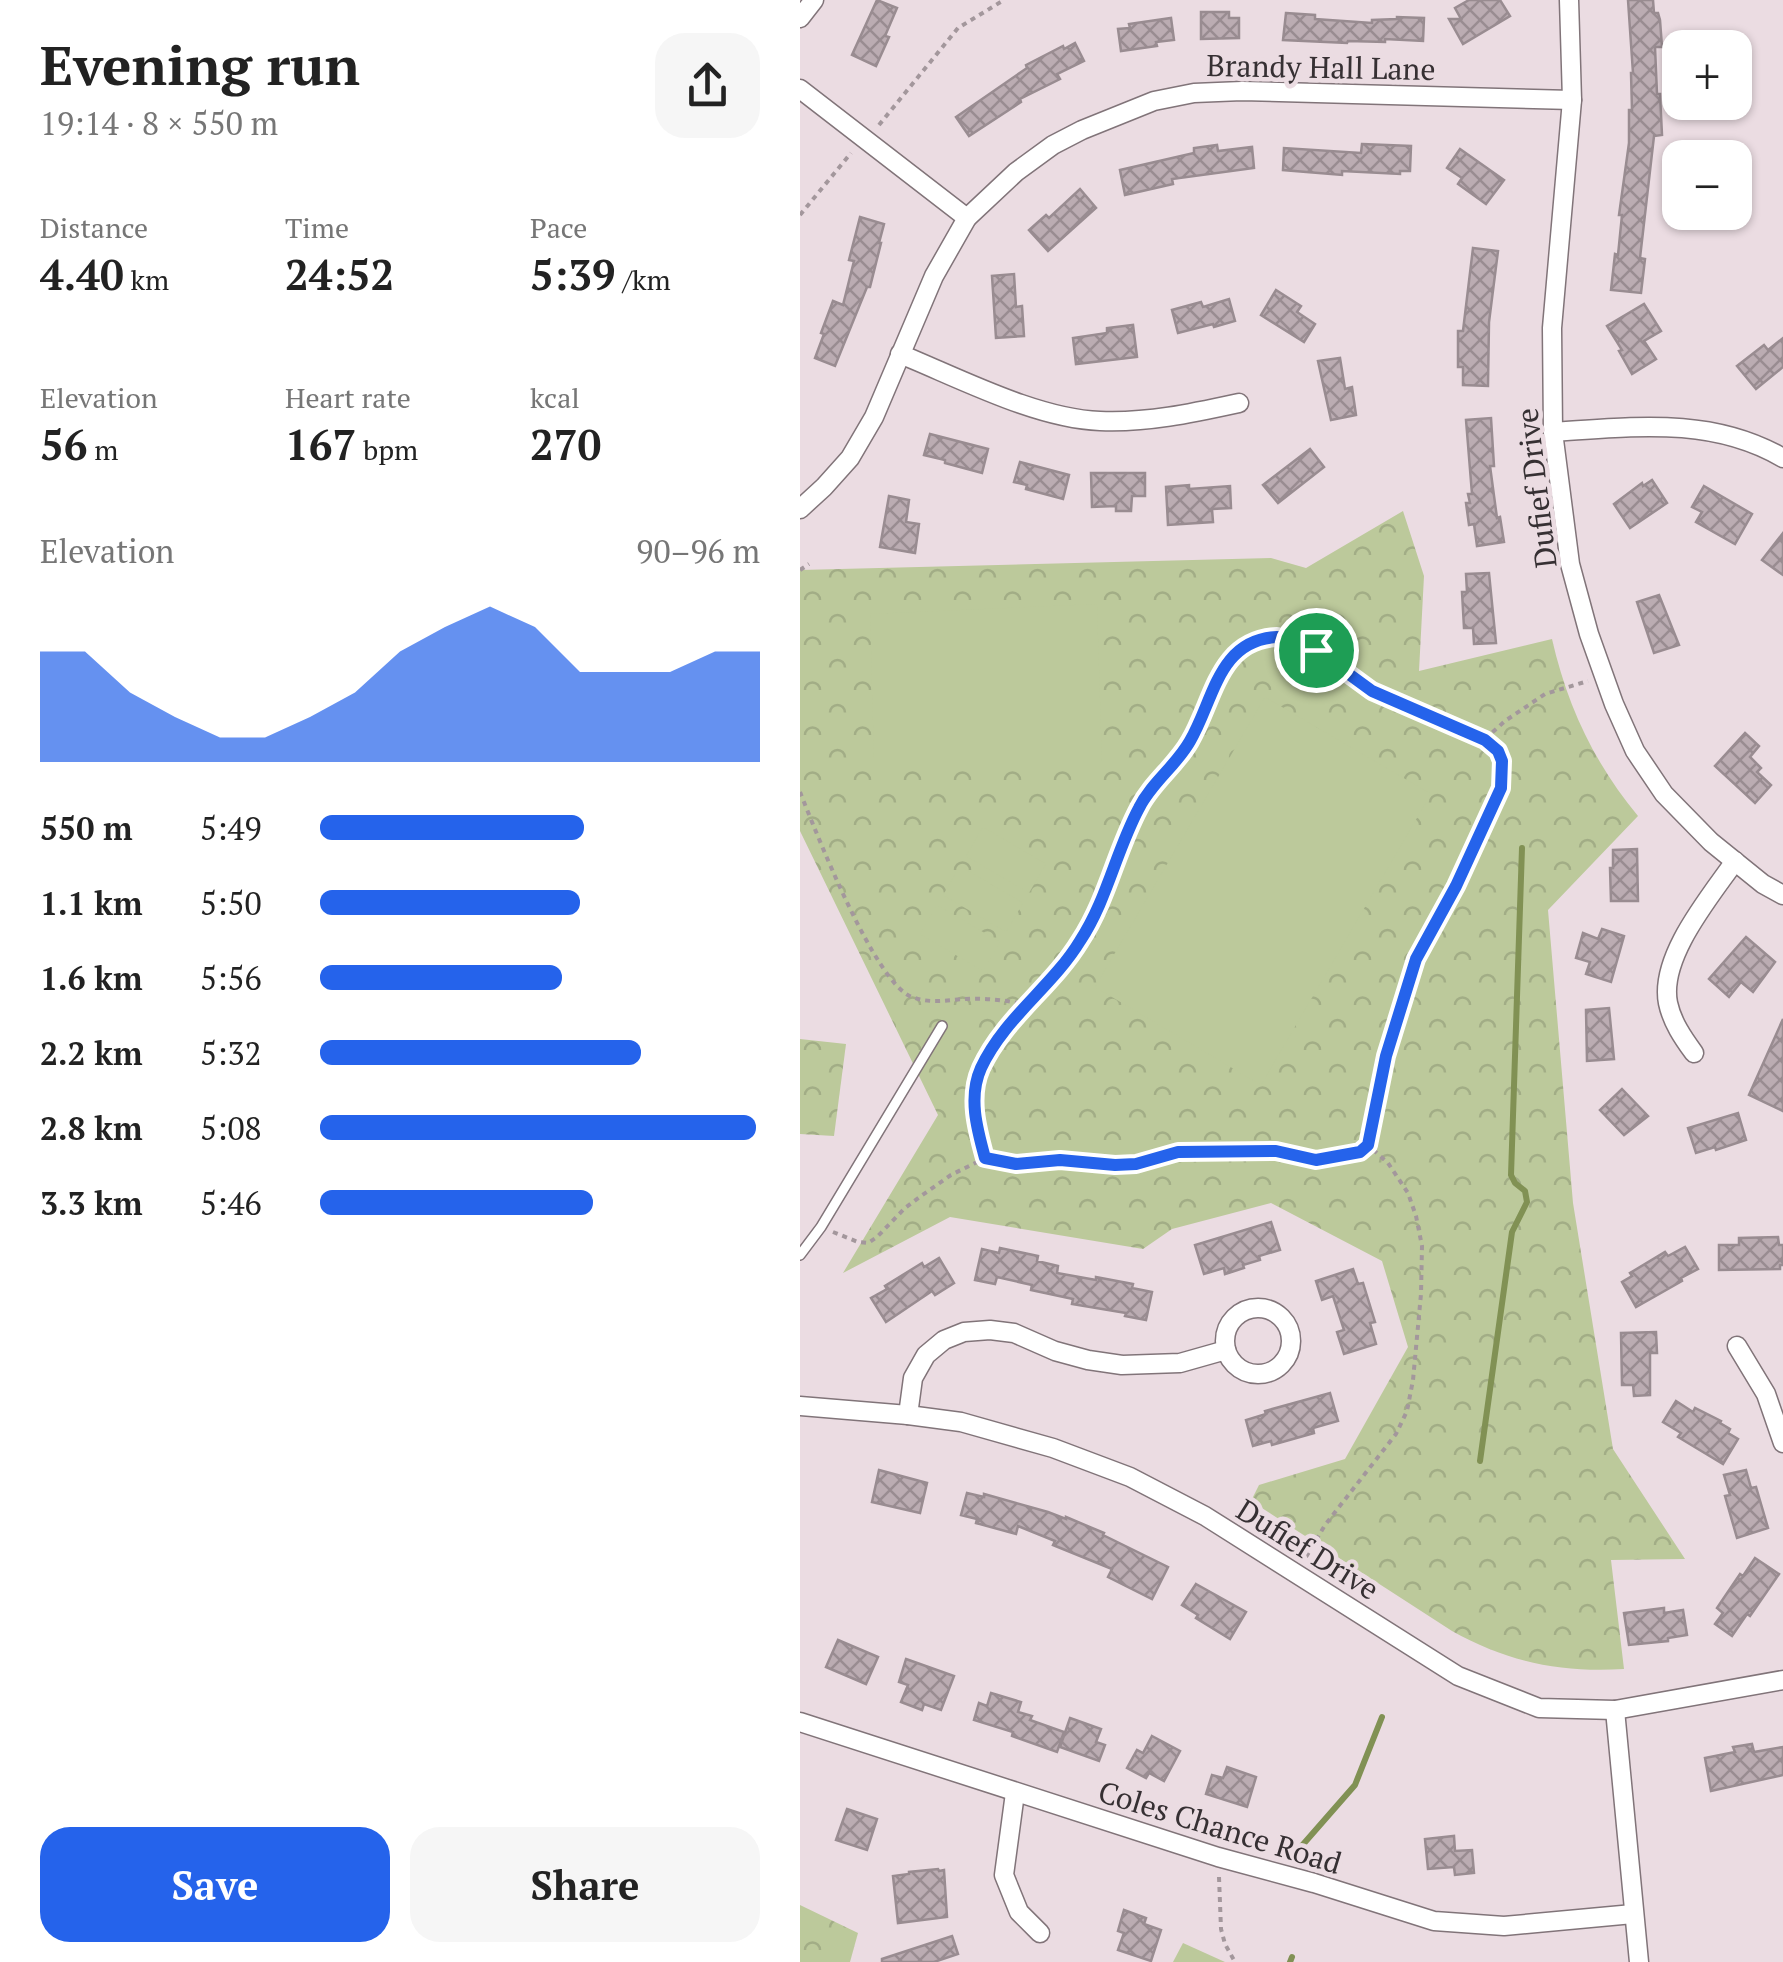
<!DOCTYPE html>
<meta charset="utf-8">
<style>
:root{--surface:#fff;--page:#f6f6f6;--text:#222;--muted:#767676;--accent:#2563eb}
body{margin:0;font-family:"PT Serif",serif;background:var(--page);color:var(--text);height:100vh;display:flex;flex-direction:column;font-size:38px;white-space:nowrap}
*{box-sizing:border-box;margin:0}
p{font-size:32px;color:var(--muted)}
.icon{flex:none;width:55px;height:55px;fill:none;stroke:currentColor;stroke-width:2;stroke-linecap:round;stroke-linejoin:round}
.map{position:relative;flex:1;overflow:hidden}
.drawer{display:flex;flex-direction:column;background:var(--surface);width:800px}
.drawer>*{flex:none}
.tools{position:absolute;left:862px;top:30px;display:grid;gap:20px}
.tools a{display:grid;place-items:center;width:90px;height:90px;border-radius:20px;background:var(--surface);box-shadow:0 2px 8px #0004;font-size:50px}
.pin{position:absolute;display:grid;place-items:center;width:85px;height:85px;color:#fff;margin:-42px;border:5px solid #fff;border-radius:50%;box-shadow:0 2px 10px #0007}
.round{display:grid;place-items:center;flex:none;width:105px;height:105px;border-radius:30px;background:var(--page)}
.overview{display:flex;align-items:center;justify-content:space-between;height:170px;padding:0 40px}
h1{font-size:55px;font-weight:700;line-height:75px}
.stats{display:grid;grid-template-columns:repeat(3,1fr);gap:15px;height:170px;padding:10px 40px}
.stats div{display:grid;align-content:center}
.stats b{font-size:42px;font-weight:700}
.stats small{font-size:28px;font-weight:400}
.stats p{font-size:28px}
.chart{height:280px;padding:20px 40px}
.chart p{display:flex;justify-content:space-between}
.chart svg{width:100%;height:180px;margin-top:10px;fill:var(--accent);opacity:.7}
.primary-button{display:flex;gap:20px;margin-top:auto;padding:20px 40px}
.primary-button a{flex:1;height:115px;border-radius:30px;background:var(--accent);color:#fff;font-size:40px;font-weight:700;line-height:115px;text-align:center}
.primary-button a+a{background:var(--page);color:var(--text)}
ul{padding:0 40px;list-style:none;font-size:32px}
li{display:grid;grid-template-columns:160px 120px 1fr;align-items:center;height:75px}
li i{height:25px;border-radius:12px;background:var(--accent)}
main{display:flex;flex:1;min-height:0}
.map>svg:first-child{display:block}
.forest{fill:url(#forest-crowns)}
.pitch{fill:#bcc99b}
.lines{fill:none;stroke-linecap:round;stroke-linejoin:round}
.stream{stroke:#819154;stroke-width:6}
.building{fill:url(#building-cross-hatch);stroke:#998c91;stroke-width:2.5}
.service-casing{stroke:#817479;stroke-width:12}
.minor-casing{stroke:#817479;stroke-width:21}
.path{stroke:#a3979c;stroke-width:4;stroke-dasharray:5 5;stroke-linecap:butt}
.service{stroke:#fff;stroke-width:9}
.minor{stroke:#fff;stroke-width:18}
.route-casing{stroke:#fff;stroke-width:20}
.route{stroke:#2563eb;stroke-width:12}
.labels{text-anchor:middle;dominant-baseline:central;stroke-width:9;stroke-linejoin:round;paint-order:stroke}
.street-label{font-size:30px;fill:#363033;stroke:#ebdce2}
</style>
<main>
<section class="drawer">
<div class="overview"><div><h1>Evening run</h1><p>19:14 · 8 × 550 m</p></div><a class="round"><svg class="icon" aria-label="share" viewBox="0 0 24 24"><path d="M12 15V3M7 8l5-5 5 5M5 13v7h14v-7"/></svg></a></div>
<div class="stats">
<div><p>Distance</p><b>4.40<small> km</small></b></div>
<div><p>Time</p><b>24:52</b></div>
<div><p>Pace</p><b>5:39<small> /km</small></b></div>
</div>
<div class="stats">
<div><p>Elevation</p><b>56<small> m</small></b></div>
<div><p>Heart rate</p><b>167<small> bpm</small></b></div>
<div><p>kcal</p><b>270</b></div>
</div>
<div class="chart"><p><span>Elevation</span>90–96 m</p>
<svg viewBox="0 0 160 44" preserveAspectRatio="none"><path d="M0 44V17L10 17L20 27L30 33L40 38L50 38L60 33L70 27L80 17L90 11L100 6L110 11L120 22L130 22L140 22L150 17L160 17V44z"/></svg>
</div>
<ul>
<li><b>550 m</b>5:49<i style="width:60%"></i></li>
<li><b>1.1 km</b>5:50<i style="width:59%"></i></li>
<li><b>1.6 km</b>5:56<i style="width:55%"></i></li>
<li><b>2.2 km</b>5:32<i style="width:73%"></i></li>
<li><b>2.8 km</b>5:08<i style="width:99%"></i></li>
<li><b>3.3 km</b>5:46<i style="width:62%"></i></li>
</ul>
<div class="primary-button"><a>Save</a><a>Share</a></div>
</section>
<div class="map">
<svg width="983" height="1962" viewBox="0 0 983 1962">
<defs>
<pattern id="forest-crowns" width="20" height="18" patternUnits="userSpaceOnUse" patternTransform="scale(2.5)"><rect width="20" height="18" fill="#bcc99b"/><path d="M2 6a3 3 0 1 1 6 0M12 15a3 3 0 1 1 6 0" fill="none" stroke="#a2ad86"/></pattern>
<pattern id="building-cross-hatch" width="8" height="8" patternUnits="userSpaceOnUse" patternTransform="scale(2.5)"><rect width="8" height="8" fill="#bbacb2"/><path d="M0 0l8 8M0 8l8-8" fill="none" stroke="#998c91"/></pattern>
</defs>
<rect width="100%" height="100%" fill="#ebdce2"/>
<g class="forest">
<path d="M 603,511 L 624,576 L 619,671 L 752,639 C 767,705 794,763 838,816 L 748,910 L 773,1203 L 813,1449 L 885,1559 L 811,1560 L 824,1669 C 762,1673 707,1662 652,1631 L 451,1501 L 459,1485 L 545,1459 L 608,1347 L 582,1261 L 471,1203 L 372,1229 L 343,1249 L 150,1217 L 43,1273 L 138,1115 L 0,831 L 0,570 L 471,558 L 506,568 Z"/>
<polygon points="0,1039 46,1044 34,1136 0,1134"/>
<polygon points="0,1905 58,1933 50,1962 0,1962"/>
<polygon points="383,1943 425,1962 373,1962"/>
</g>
<g class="pitch">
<polygon points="297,604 302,761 74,761 70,614"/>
<polygon points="465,697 631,794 461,1085 295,987"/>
<polygon points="183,827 246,864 229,893 166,856"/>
<polygon points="160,866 223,903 206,932 143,895"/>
<polygon points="137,905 200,942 183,971 120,934"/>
</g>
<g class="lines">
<g class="stream">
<polyline points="680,1461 712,1232 727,1202 725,1191 715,1183 711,1175 722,848"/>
<polyline points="499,1849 555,1785 582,1717"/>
<polyline points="490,1962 492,1957"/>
</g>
</g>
<g class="building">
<polygon points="77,0 97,8 85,36 89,37 76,66 52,55"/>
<polygon points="669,0 700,0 710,16 663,44 649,19 661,19 655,8"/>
<polygon points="828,0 853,0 854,13 858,13 860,20 862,47 855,47 857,94 860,94 862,135 854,136 840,258 845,259 841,293 811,290 815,254 818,255 822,215 819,215 829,143 829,110 832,110 831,73 833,73"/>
<polygon points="401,12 429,12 429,18 439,18 439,38 401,39"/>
<polygon points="486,13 515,15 515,19 572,23 572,20 597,19 597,17 624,18 623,41 585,39 585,42 548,41 547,43 483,40"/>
<polygon points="371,18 374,40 356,42 357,46 321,51 318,29 330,28 329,24"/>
<polygon points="275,43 284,61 257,74 260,79 220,99 221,102 169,136 156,117 227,68 226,65 263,46 264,49"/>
<polygon points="562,144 611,146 610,171 600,171 600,174 542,171 542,175 483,170 484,148 561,153"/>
<polygon points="417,145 418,151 452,147 454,168 372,179 373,184 325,195 320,170 394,153 394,148"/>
<polygon points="660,149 704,180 686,204 658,184 662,178 647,168"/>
<polygon points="280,189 296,208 248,251 229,230 246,215 249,218"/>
<polygon points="60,217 84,224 79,243 81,243 70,287 67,287 35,366 15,358 24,334 21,333 33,301 43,305 54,261 49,260"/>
<polygon points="673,248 698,251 689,322 688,386 663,385 663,367 658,367 658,331 663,331"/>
<polygon points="214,274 216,307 222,306 224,336 196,338 192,276"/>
<polygon points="476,290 501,306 497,312 515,324 504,342 461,315"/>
<polygon points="429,299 435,321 414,327 413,324 378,333 372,310 401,302 403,307"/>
<polygon points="844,304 861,331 844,341 856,359 832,374 819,351 822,350 807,326"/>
<polygon points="333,325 337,357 276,364 273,338 307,333 307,328"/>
<polygon points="983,338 983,367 956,389 937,366 964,345 968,350"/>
<polygon points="540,358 545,389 552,387 556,415 531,420 518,361"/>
<polygon points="691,418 694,466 690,466 697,518 700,517 704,542 677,546 674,524 669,525 666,503 670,503 668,494 672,494 666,420"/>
<polygon points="130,434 188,449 182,473 145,463 145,460 124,455"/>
<polygon points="510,449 524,467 478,503 463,485"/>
<polygon points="220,462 269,475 263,499 226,489 227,485 214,482"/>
<polygon points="291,473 345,473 345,496 332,496 331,511 316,511 316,506 292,507"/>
<polygon points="852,480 867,503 830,528 814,504 842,483 843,486"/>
<polygon points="389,485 389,489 430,486 431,508 412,509 413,522 368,525 366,487"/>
<polygon points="904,486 952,514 935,544 896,522 902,512 892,507"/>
<polygon points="89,496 109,500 106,522 119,524 115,553 80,547"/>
<polygon points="983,533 983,575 962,560"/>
<polygon points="689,573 696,643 674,644 673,628 664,628 662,592 667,592 666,574"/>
<polygon points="859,595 879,645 854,653 837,602"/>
<polygon points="945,733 959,746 950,757 961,768 957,772 971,785 955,803 915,766"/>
<polygon points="837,849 838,901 811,901 810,868 813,868 813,850"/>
<polygon points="802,929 824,936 811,982 786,974 790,962 776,958 783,933 798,939"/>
<polygon points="946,937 975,962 953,992 941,982 929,997 909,979"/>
<polygon points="809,1008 814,1059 787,1061 786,1010"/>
<polygon points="983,1019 983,1111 949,1095"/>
<polygon points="822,1089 848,1116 824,1135 800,1110"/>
<polygon points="938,1113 946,1140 916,1150 915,1147 896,1153 888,1128"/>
<polygon points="471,1222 480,1250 459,1256 460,1260 443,1265 444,1268 425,1274 424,1268 404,1274 395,1245"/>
<polygon points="978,1237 979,1245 983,1245 983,1265 980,1265 980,1269 919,1270 919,1245 939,1245 939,1238"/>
<polygon points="885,1247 898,1269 881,1278 882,1281 836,1307 822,1282 832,1276 830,1273 865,1252 868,1256"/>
<polygon points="200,1248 238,1256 237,1261 258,1266 257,1273 296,1280 296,1277 333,1284 332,1288 352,1292 346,1320 325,1316 326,1313 272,1304 273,1299 231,1290 232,1285 197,1277 195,1284 175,1280 182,1249 199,1253"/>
<polygon points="139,1258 154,1283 135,1295 132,1291 86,1322 71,1298 87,1289 85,1286 122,1263 124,1267"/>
<polygon points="553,1269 558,1284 563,1283 575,1322 570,1323 576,1344 544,1354 537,1332 544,1330 533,1296 522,1300 516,1281"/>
<polygon points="856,1332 857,1353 850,1353 850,1395 834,1396 833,1385 822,1385 821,1333"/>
<polygon points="530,1393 538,1421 513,1428 514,1433 472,1445 471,1441 453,1446 446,1420 466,1414 465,1411"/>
<polygon points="876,1401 893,1412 895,1408 921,1421 920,1423 930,1429 928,1433 938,1439 923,1464 878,1437 881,1433 863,1422"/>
<polygon points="79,1470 127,1483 120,1513 72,1502"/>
<polygon points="946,1470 951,1488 956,1487 968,1528 937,1538 925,1496 930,1495 924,1475"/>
<polygon points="167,1493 184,1497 184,1494 248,1512 266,1519 266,1517 304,1533 303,1535 368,1567 352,1599 308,1577 312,1569 253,1545 255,1541 218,1526 216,1534 176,1523 177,1519 161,1515"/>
<polygon points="955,1558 979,1574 950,1616 947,1614 932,1636 915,1624 923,1613 917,1608 940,1574 943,1576"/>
<polygon points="396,1584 446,1612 430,1639 396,1618 398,1615 382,1605"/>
<polygon points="864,1608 864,1613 883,1610 887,1635 868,1638 868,1641 829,1645 824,1613"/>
<polygon points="38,1640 78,1657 66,1684 26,1667"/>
<polygon points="106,1659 154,1676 141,1710 124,1704 122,1710 101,1702 108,1685 99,1682"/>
<polygon points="191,1693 221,1702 218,1712 232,1716 230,1720 264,1732 257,1752 212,1736 213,1732 174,1720 179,1703 187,1706"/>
<polygon points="270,1718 301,1729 296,1742 305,1745 299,1761 260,1747"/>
<polygon points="352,1736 380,1751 364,1781 349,1773 346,1778 327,1768 337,1750 343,1753"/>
<polygon points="952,1744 954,1752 983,1747 983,1775 911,1791 905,1758 935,1752 933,1747"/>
<polygon points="427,1767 456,1777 447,1807 406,1794 412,1775 423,1778"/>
<polygon points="47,1809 77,1819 67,1850 36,1840"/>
<polygon points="654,1836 655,1851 672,1850 674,1873 655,1875 654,1867 628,1869 625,1839"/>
<polygon points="138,1869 139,1871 144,1870 147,1917 98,1923 93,1876 109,1874 109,1872"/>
<polygon points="324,1910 346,1918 344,1924 361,1930 351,1961 318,1950 324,1933 318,1931"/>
<polygon points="152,1936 158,1954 134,1962 82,1962 82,1959"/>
</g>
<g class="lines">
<defs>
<polyline id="service" points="0,1255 21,1227 142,1026"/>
<g id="minor">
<polyline points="769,0 772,100 752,328 753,432 770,564 789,634 814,704 835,751 864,794 911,842 963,884 983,895"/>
<polyline points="0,18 14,0"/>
<polyline points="0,89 167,218"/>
<path d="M 100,354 C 159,378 237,419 300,421 C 348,423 393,413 439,403"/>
<path d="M 753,432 C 832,427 911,416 983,458"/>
<polyline points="0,509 24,487 50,458 74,417 134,276 167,218 216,172 253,145 282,130 354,101 394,93 442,91 772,100"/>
<path d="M 894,1053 C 883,1038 872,1022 868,1003 C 859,957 910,897 935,861"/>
<circle cx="458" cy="1341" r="33"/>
<polyline points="937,1346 966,1394 983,1443"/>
<polyline points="0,1406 108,1415 161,1422 253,1448 330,1477 405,1516 658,1676 739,1708 815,1710 983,1680"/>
<polyline points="108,1415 113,1378 126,1355 144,1340 164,1332 190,1330 214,1333 255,1351 288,1360 322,1365 380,1363 426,1350"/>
<polyline points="815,1710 839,1962"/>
<polyline points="0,1722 418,1857 514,1883 634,1921 704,1926 833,1914"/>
<polyline points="215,1793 204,1875 219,1912 240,1933"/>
</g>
</defs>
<use href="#service" class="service-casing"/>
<use href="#minor" class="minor-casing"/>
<g class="path">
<polyline points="79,125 158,28 204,0"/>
<polyline points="0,215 51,153"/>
<polyline points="0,570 9,564"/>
<polyline points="685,739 705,721 745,694 788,681"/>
<path d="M 0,792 C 16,832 75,984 112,997 C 130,1004 147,1000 165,999 C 186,998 206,1000 226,1005"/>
<path d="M 33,1232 L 58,1242 L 68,1243 L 77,1237 L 105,1208 L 121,1196 L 151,1175 L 185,1158 L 217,1164 L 259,1160 L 315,1165 L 336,1164 L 378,1153 L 476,1151 L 517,1160 L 559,1152 L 568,1145 L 586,1056 L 617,959 L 656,886 L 701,789 C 706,756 699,747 670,732 C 638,719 603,707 572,691 C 539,672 507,631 465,638 C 419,645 405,716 384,751 C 371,773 349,787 337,810 C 315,853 306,902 279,943 C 250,987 203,1019 181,1069 C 168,1098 177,1129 185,1158"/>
<polyline points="506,1557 525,1525 596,1434 607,1411 613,1380 621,1294 622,1246 616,1216 608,1193 588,1163 569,1146"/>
<polyline points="419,1877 421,1929 425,1944 435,1962"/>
</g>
<use href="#service" class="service"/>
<use href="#minor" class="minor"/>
</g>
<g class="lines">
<defs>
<path id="route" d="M 477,637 L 516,650 L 572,691 L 685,740 L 698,751 L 702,761 L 701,788 L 656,886 L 616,959 L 586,1056 L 568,1145 L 560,1152 L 516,1160 L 476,1151 L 378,1152 L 336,1164 L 315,1165 L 260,1160 L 216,1164 L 185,1158 C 177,1129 168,1097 181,1068 C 204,1018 252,987 280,941 C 307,900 316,851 339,808 C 352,782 376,766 390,741 C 414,700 418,640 477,637 Z"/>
</defs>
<use href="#route" class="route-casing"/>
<use href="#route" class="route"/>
</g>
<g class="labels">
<g class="street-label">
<text transform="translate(521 67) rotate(1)">Brandy Hall Lane</text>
<text transform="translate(736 488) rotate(-97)">Dufief Drive</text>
<text transform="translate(508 1549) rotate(32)">Dufief Drive</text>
<text transform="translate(420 1827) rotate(17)">Coles Chance Road</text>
</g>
</g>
</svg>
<div class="tools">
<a>+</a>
<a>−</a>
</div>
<div class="pin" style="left:516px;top:650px;background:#1e9e55"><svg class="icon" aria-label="arrive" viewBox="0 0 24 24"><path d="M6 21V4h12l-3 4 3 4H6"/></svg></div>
</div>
</main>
